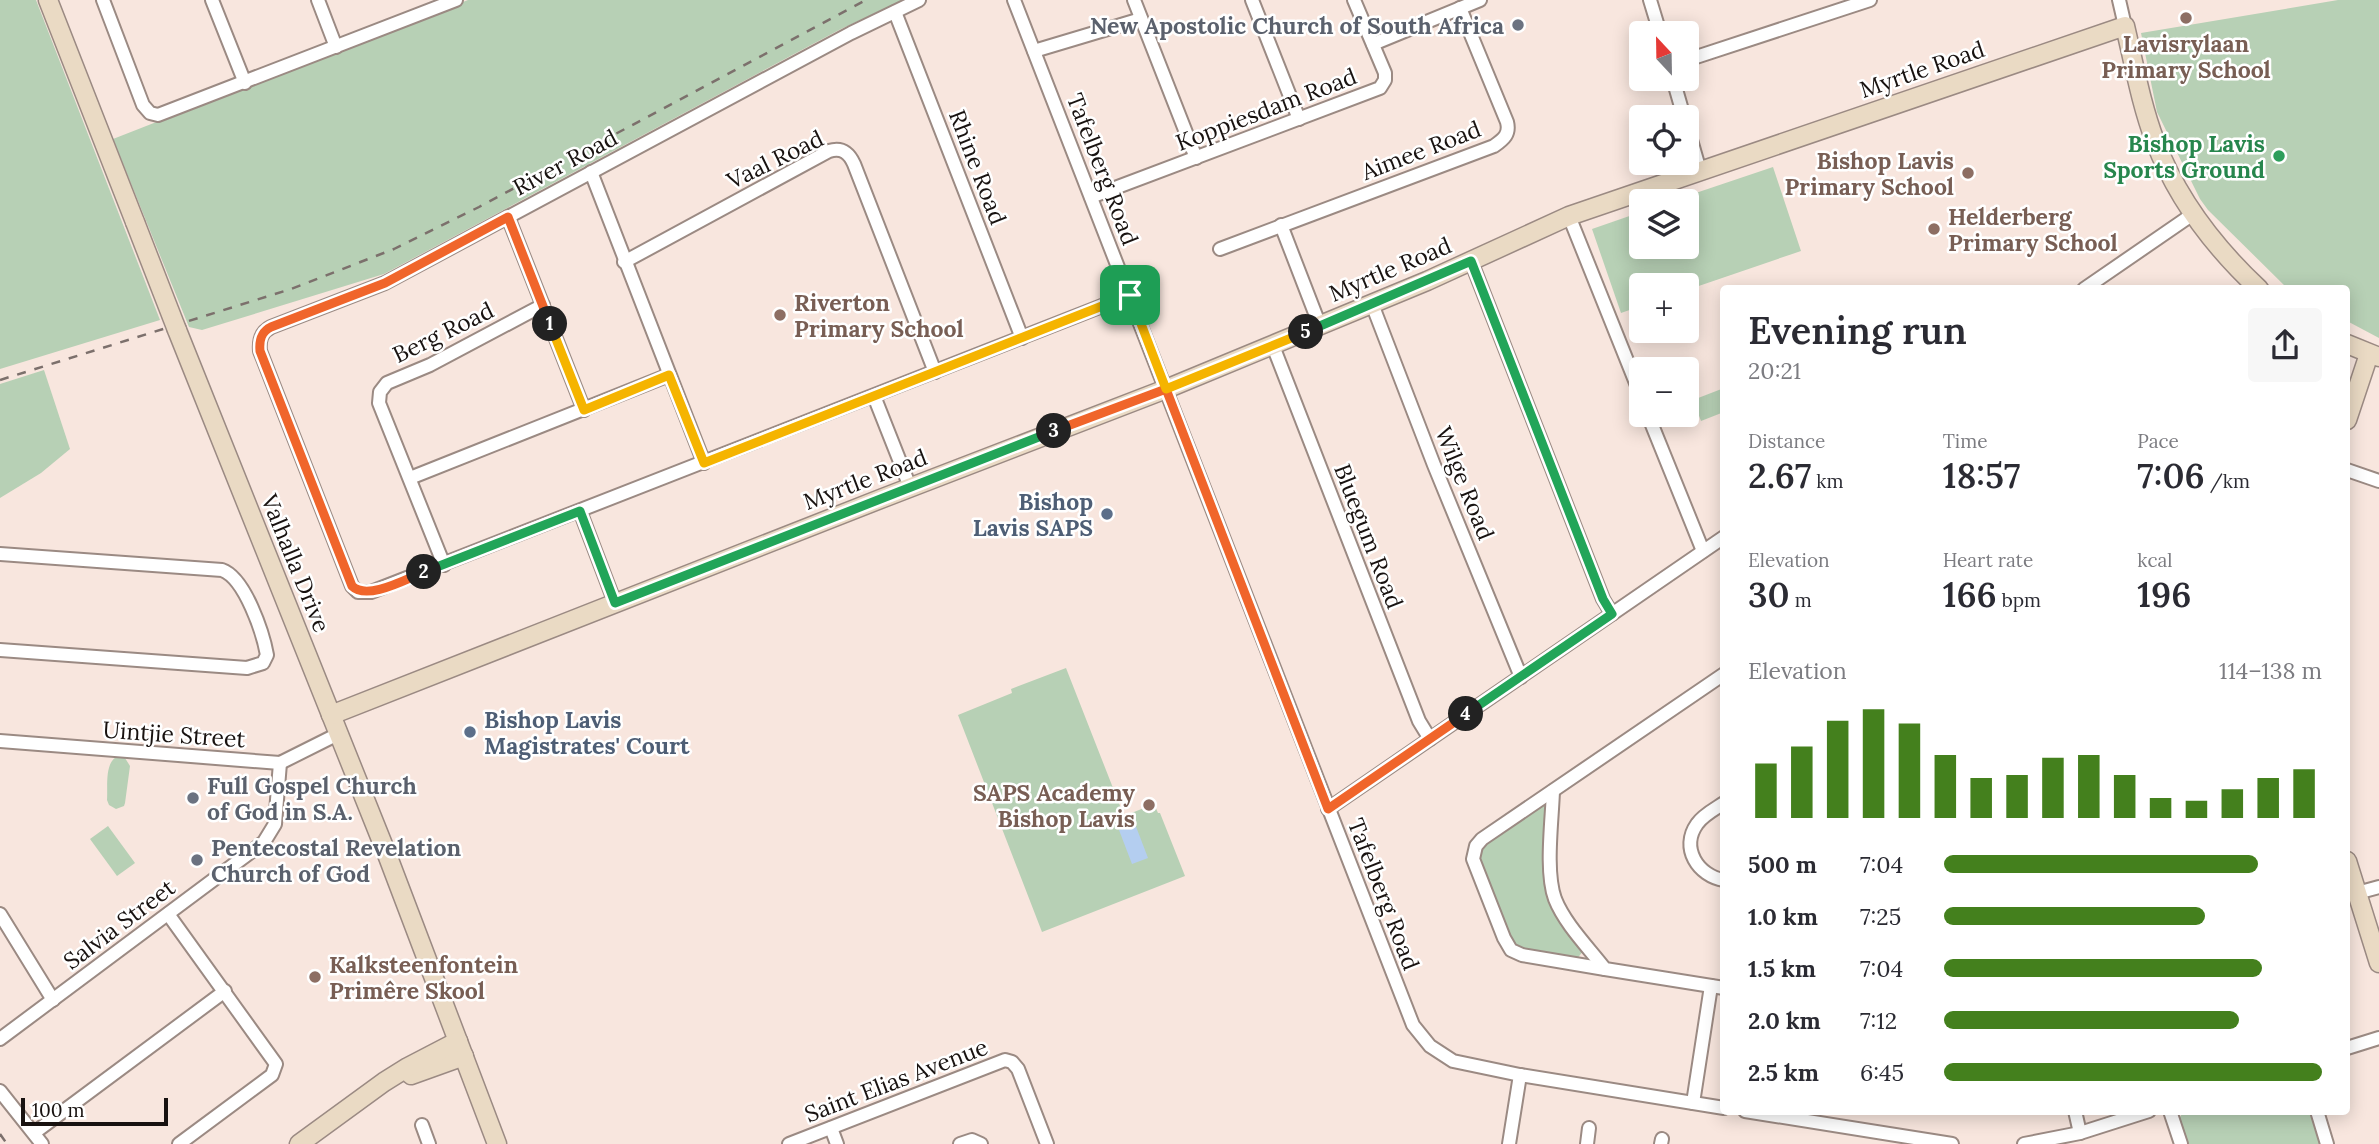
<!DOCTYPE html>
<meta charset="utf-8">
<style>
:root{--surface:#fff;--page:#f7f7f7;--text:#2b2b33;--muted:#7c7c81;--accent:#44801d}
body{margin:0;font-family:Lora,serif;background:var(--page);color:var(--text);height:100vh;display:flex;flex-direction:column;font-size:26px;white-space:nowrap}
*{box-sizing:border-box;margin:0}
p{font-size:23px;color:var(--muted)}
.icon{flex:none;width:38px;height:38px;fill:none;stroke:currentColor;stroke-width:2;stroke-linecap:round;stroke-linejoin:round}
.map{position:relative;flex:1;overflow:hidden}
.drawer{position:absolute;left:1720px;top:285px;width:630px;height:830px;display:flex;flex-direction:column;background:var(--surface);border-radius:7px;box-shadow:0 4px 18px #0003}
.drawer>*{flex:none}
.needle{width:46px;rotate:338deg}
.controls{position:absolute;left:1629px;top:21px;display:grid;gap:14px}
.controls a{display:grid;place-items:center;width:70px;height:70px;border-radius:7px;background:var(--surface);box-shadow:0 4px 18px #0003;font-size:35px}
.scale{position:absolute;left:21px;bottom:18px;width:147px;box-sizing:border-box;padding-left:7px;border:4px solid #181210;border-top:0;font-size:19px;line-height:24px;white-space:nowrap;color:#181210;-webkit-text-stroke:5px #fff;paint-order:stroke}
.pin{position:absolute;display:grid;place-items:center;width:60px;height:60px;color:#fff;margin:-30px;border-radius:14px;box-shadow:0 4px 10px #0006}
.km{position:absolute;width:35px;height:35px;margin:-18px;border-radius:50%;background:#222;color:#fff;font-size:19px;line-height:35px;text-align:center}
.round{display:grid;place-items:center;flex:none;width:74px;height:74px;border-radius:7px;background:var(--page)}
.headline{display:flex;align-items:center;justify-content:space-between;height:119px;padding:0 28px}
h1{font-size:38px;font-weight:600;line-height:52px}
.figures{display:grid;grid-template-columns:repeat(3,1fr);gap:10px;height:119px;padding:7px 28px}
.figures div{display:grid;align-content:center}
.figures b{font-size:35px;font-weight:600}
.figures small{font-size:19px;font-weight:400}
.figures p{font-size:19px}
.chart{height:196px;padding:14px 28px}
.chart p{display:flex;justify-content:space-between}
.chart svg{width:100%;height:126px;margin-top:7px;stroke:var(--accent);stroke-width:6}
ul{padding:0 28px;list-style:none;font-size:23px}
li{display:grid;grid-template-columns:112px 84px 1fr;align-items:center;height:52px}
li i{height:18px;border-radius:9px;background:var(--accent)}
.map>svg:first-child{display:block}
.green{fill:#b7d0b5}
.water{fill:#b4cef0}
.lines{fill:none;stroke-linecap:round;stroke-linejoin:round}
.street-casing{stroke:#9b8a83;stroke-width:16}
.secondary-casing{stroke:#9b8a83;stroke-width:21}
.street{stroke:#fff;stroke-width:12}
.secondary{stroke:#eadac4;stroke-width:18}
.rail{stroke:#7c706c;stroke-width:2.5;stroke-dasharray:9 9;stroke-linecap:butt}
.secondary-bridge-casing{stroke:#9b8a83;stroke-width:21;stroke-linecap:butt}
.secondary-bridge{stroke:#eadac4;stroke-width:18}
.split-1-casing{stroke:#fff;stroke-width:14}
.split-2-casing{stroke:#fff;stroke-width:14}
.split-3-casing{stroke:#fff;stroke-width:14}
.split-4-casing{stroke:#fff;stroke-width:14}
.split-5-casing{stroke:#fff;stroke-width:14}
.split-6-casing{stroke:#fff;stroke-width:14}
.split-1{stroke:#f5b400;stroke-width:9}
.split-2{stroke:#f0652b;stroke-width:9}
.split-3{stroke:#22a559;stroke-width:9}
.split-4{stroke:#f0652b;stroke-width:9}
.split-5{stroke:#22a559;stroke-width:9}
.split-6{stroke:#f5b400;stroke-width:9}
.education-dot{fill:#8d6e63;stroke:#fff;stroke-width:2.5}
.worship-dot{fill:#6b7280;stroke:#fff;stroke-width:2.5}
.leisure-dot{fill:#2e9e5b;stroke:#fff;stroke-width:2.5}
.service-dot{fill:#5c6f8a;stroke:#fff;stroke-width:2.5}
.labels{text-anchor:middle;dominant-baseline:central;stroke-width:5;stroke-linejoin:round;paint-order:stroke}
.worship-label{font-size:23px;font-weight:bold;fill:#5b616d;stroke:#fff;text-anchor:start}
.education-label{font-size:23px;font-weight:bold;fill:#785e54;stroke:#fff;text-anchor:start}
.street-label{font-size:23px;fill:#181210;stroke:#fff}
.leisure-label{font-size:23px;font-weight:bold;fill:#27864d;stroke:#fff;text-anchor:end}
.service-label{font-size:23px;font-weight:bold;fill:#4e5e75;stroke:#fff;text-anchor:end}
</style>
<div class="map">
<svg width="2379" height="1144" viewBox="0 0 2379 1144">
<rect width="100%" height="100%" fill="#f8e6de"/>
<g class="green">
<polygon points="0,0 36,0 160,320 0,369"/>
<polygon points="468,0 903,0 841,29 384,274 202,330 189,327 113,139"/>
<polygon points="2338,0 2379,0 2379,338 2347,321 2347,289 2288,289 2208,210 2200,199 2157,112 2141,33"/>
<polygon points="1773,167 1801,251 1687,290 1687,285 1642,285 1641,306 1621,313 1592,229 1641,212 1642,247 1687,247 1687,201 1672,201"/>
<polygon points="44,370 70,449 41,473 0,498 0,384"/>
<polygon points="1724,388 1724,412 1701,421 1693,400"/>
<polygon points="1066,668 1124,816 1154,804 1158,813 1160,813 1185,876 1042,932 958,715 1012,693 1011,689"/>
<path d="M 118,756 L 125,758 L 130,766 L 125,803 L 124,806 L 116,809 L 109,805 L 107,800 C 108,787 104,762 118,756 Z"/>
<polygon points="1543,805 1546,807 1546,873 1583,951 1577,959 1521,950 1513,945 1478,861 1481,847"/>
<polygon points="108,826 135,863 117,876 90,839"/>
<polygon points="2184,1111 2313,1111 2323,1144 2186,1144 2178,1120"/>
</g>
<polygon class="water" points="1135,824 1148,858 1132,864 1119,830"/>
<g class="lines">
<defs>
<g id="street">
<polyline points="103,0 143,105 150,113 158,115 456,0"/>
<polyline points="212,0 245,83"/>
<polyline points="318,0 336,47"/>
<path d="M 919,0 L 851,33 L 385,283 L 271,327 C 261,332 259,340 260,351 L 352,586 L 358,592 L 371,592 L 1130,295"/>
<polyline points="1014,0 1413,1025 1430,1046 1453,1061 1520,1075 1724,1108"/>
<polyline points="1134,0 1196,158"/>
<polyline points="1252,0 1299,119"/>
<polyline points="1650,0 1660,33"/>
<polyline points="2119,0 2125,26"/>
<polyline points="895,12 1022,338"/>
<polyline points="1373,44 1480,0"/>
<polyline points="1034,51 1141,19"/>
<polyline points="1687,60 1870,0"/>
<polyline points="1673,79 1684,117"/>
<polyline points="1687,126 1700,171"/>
<polyline points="591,172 704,463"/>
<polyline points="1091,197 1380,88 1385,80 1385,73 1354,0"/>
<polyline points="1569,216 1642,398"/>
<polyline points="508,217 584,410"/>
<polyline points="1281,225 1320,326"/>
<path d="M 1220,249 L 1494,146 C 1504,139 1510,134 1507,122 L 1460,8"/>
<polyline points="1471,261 1603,599 1612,614"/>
<path d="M 624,262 L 829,151 C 842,147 849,153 854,164 L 935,372"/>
<polyline points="2084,289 2193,214"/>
<polyline points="1372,304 1434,465 1521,677"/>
<polyline points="1273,346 1419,721 1430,739"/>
<polyline points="874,396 910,487"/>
<polyline points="1648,415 1703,551"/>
<polyline points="2347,470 2379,481"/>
<polyline points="410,478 669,375"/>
<polyline points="580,511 615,603"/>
<path d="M 0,554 L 222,570 C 245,578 263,633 267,655 L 263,663 L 247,668 L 0,650"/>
<polyline points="444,565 379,403 380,392 387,383 430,365 543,305"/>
<polyline points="0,741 280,763 338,734"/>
<path d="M 1553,791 C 1552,821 1545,872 1555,899 C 1565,924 1588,947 1605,969 L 1724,988"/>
<path d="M 1724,803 C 1715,809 1703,815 1697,824 C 1680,848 1698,876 1724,880"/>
<polyline points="1328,809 1724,537"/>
<polyline points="2357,893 2379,887"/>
<polyline points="0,914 53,1000"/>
<polyline points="168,914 276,1064 272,1075 179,1144"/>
<polyline points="1605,969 1522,955 1511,950 1504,938 1473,859 1476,846 1482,839 1724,674"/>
<polyline points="0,1039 264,842 275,824 280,763"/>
<polyline points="2347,1048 2379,1038"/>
<polyline points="0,1091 42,1144"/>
<polyline points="1693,1103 1711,986"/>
<polyline points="1745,1111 1952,1144"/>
<polyline points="2075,1111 2080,1133"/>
<polyline points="2170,1111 2181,1144"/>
<polyline points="2317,1111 2327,1144"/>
<polyline points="422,1125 429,1144"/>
<polyline points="831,1128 837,1144"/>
<polyline points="34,1133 225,991"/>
<polyline points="789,1144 1005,1060 1012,1062 1018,1069 1047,1144"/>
<polyline points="960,1144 972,1140 981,1144"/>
<polyline points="1509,1144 1520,1075"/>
<polyline points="1587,1144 1589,1128"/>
<polyline points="1661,1144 1662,1139"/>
<polyline points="2024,1144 2080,1133 2149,1111"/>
</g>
<g id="secondary">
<polyline points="48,0 135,222"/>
<polyline points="177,330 388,857 497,1144"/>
<polyline points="2347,344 2379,357"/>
<polyline points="2347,420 2369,354"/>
<path d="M 331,715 L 883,498 L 1166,389 L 1427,281 L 1569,216 L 2125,26 C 2134,64 2141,104 2155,141 C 2177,199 2214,247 2259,289"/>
<polyline points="2347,861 2379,963"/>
<polyline points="411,1075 464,1056"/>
<polyline points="299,1144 384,1082 408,1067 458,1041"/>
</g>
</defs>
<use href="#street" class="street-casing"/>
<use href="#secondary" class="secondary-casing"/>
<use href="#street" class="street"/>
<use href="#secondary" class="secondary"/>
<g class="rail">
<polyline points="0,380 291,289 394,249 479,207 866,0"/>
<polyline points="0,1134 7,1144"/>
</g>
<defs>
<polyline id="secondary-bridge" points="135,222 177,330"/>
</defs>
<use href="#secondary-bridge" class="secondary-bridge-casing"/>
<use href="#secondary-bridge" class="secondary-bridge"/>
</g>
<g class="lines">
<defs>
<polyline id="split-1" points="550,324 584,410 669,375 704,463 1130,295"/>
<path id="split-2" d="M 424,572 C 406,579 367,601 352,586 L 260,351 C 259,340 261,332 271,327 L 385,283 L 508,217 L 550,324"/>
<polyline id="split-3" points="424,572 580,511 615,603 1054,431"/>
<polyline id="split-4" points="1054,431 1166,389 1328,809 1466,714"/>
<polyline id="split-5" points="1306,332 1471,261 1603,599 1612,614 1466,714"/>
<polyline id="split-6" points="1130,295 1166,389 1306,332"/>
</defs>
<use href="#split-1" class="split-1-casing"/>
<use href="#split-2" class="split-2-casing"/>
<use href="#split-3" class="split-3-casing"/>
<use href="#split-4" class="split-4-casing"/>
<use href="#split-5" class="split-5-casing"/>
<use href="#split-6" class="split-6-casing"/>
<use href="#split-1" class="split-1"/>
<use href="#split-2" class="split-2"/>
<use href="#split-3" class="split-3"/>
<use href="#split-4" class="split-4"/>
<use href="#split-5" class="split-5"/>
<use href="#split-6" class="split-6"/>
</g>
<g class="education-dot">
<circle cx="2186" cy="18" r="7"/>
<circle cx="1968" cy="173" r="7"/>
<circle cx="1934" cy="229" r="7"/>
<circle cx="780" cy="315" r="7"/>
<circle cx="1149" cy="805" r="7"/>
<circle cx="315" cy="977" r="7"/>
</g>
<g class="worship-dot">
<circle cx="1518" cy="25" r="7"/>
<circle cx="193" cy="798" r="7"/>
<circle cx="197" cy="860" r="7"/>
</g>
<circle class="leisure-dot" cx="2279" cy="156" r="7"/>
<g class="service-dot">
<circle cx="1107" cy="514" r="7"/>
<circle cx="470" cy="732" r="7"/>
</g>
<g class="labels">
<g class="worship-label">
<text x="1504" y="25" text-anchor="end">New Apostolic Church of South Africa</text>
<text x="207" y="785">Full Gospel Church<tspan x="207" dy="26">of God in S.A.</tspan></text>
<text x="211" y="847">Pentecostal Revelation<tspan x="211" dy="26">Church of God</tspan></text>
</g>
<g class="education-label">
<text x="2186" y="43" text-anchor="middle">Lavisrylaan<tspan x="2186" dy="26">Primary School</tspan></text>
<text x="1954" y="160" text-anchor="end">Bishop Lavis<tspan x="1954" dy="26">Primary School</tspan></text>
<text x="1948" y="216">Helderberg<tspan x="1948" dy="26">Primary School</tspan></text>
<text x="794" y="302">Riverton<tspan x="794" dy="26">Primary School</tspan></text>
<text x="1135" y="792" text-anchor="end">SAPS Academy<tspan x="1135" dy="26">Bishop Lavis</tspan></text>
<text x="329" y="964">Kalksteenfontein<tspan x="329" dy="26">Primêre Skool</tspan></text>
</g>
<g class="street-label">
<text transform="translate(1922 69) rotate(-19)">Myrtle Road</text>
<text transform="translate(1266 109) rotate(-21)">Koppiesdam Road</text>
<text transform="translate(1421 150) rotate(-21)">Aimee Road</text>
<text transform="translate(775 159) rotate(-26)">Vaal Road</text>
<text transform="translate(565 162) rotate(-28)">River Road</text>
<text transform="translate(978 167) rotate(69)">Rhine Road</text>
<text transform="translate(1103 169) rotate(69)">Tafelberg Road</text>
<text transform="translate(1390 269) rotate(-23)">Myrtle Road</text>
<text transform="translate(443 332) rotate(-26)">Berg Road</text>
<text transform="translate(865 479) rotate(-21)">Myrtle Road</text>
<text transform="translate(1465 483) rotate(68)">Wilge Road</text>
<text transform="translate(1369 536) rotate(69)">Bluegum Road</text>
<text transform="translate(296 563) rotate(68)">Valhalla Drive</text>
<text transform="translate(174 734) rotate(4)">Uintjie Street</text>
<text transform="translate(1384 894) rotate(69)">Tafelberg Road</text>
<text transform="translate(119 924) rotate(-37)">Salvia Street</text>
<text transform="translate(896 1080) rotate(-21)">Saint Elias Avenue</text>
</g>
<g class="leisure-label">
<text x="2265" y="143">Bishop Lavis<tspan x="2265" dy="26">Sports Ground</tspan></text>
</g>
<g class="service-label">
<text x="1093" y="501">Bishop<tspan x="1093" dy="26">Lavis SAPS</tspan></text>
<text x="484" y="719" text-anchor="start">Bishop Lavis<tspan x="484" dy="26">Magistrates' Court</tspan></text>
</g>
</g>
</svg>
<div class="controls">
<a><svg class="needle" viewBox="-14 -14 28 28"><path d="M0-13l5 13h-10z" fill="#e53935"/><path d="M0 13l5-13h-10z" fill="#7c7c81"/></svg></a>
<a><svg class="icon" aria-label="locate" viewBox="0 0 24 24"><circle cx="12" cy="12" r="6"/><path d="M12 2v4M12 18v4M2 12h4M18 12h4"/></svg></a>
<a><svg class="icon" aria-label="layers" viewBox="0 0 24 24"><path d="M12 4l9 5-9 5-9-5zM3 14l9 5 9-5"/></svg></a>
<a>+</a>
<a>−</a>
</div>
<div class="scale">100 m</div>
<div class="pin" style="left:1130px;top:295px;background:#1e9e55"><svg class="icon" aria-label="arrive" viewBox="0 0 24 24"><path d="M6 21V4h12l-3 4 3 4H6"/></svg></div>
<b class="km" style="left:550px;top:324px">1</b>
<b class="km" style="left:424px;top:572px">2</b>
<b class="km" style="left:1054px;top:431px">3</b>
<b class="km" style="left:1466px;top:714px">4</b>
<b class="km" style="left:1306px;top:332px">5</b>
<section class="drawer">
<div class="headline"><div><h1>Evening run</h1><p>20:21</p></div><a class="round"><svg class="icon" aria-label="share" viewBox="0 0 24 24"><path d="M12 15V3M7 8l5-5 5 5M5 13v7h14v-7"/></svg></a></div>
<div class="figures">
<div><p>Distance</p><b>2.67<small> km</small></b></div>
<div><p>Time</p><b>18:57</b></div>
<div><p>Pace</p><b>7:06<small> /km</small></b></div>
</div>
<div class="figures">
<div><p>Elevation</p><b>30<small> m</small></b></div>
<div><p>Heart rate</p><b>166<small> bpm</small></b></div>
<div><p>kcal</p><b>196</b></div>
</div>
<div class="chart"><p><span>Elevation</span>114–138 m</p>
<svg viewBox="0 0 160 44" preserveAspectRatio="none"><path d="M5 44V25M15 44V19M25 44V10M35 44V6M45 44V11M55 44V22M65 44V30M75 44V29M85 44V23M95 44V22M105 44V29M115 44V37M125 44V38M135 44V34M145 44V30M155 44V27"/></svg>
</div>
<ul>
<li><b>500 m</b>7:04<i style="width:83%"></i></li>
<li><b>1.0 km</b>7:25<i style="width:69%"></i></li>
<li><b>1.5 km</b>7:04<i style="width:84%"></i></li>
<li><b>2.0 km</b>7:12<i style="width:78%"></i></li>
<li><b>2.5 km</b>6:45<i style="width:100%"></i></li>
</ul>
</section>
</div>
